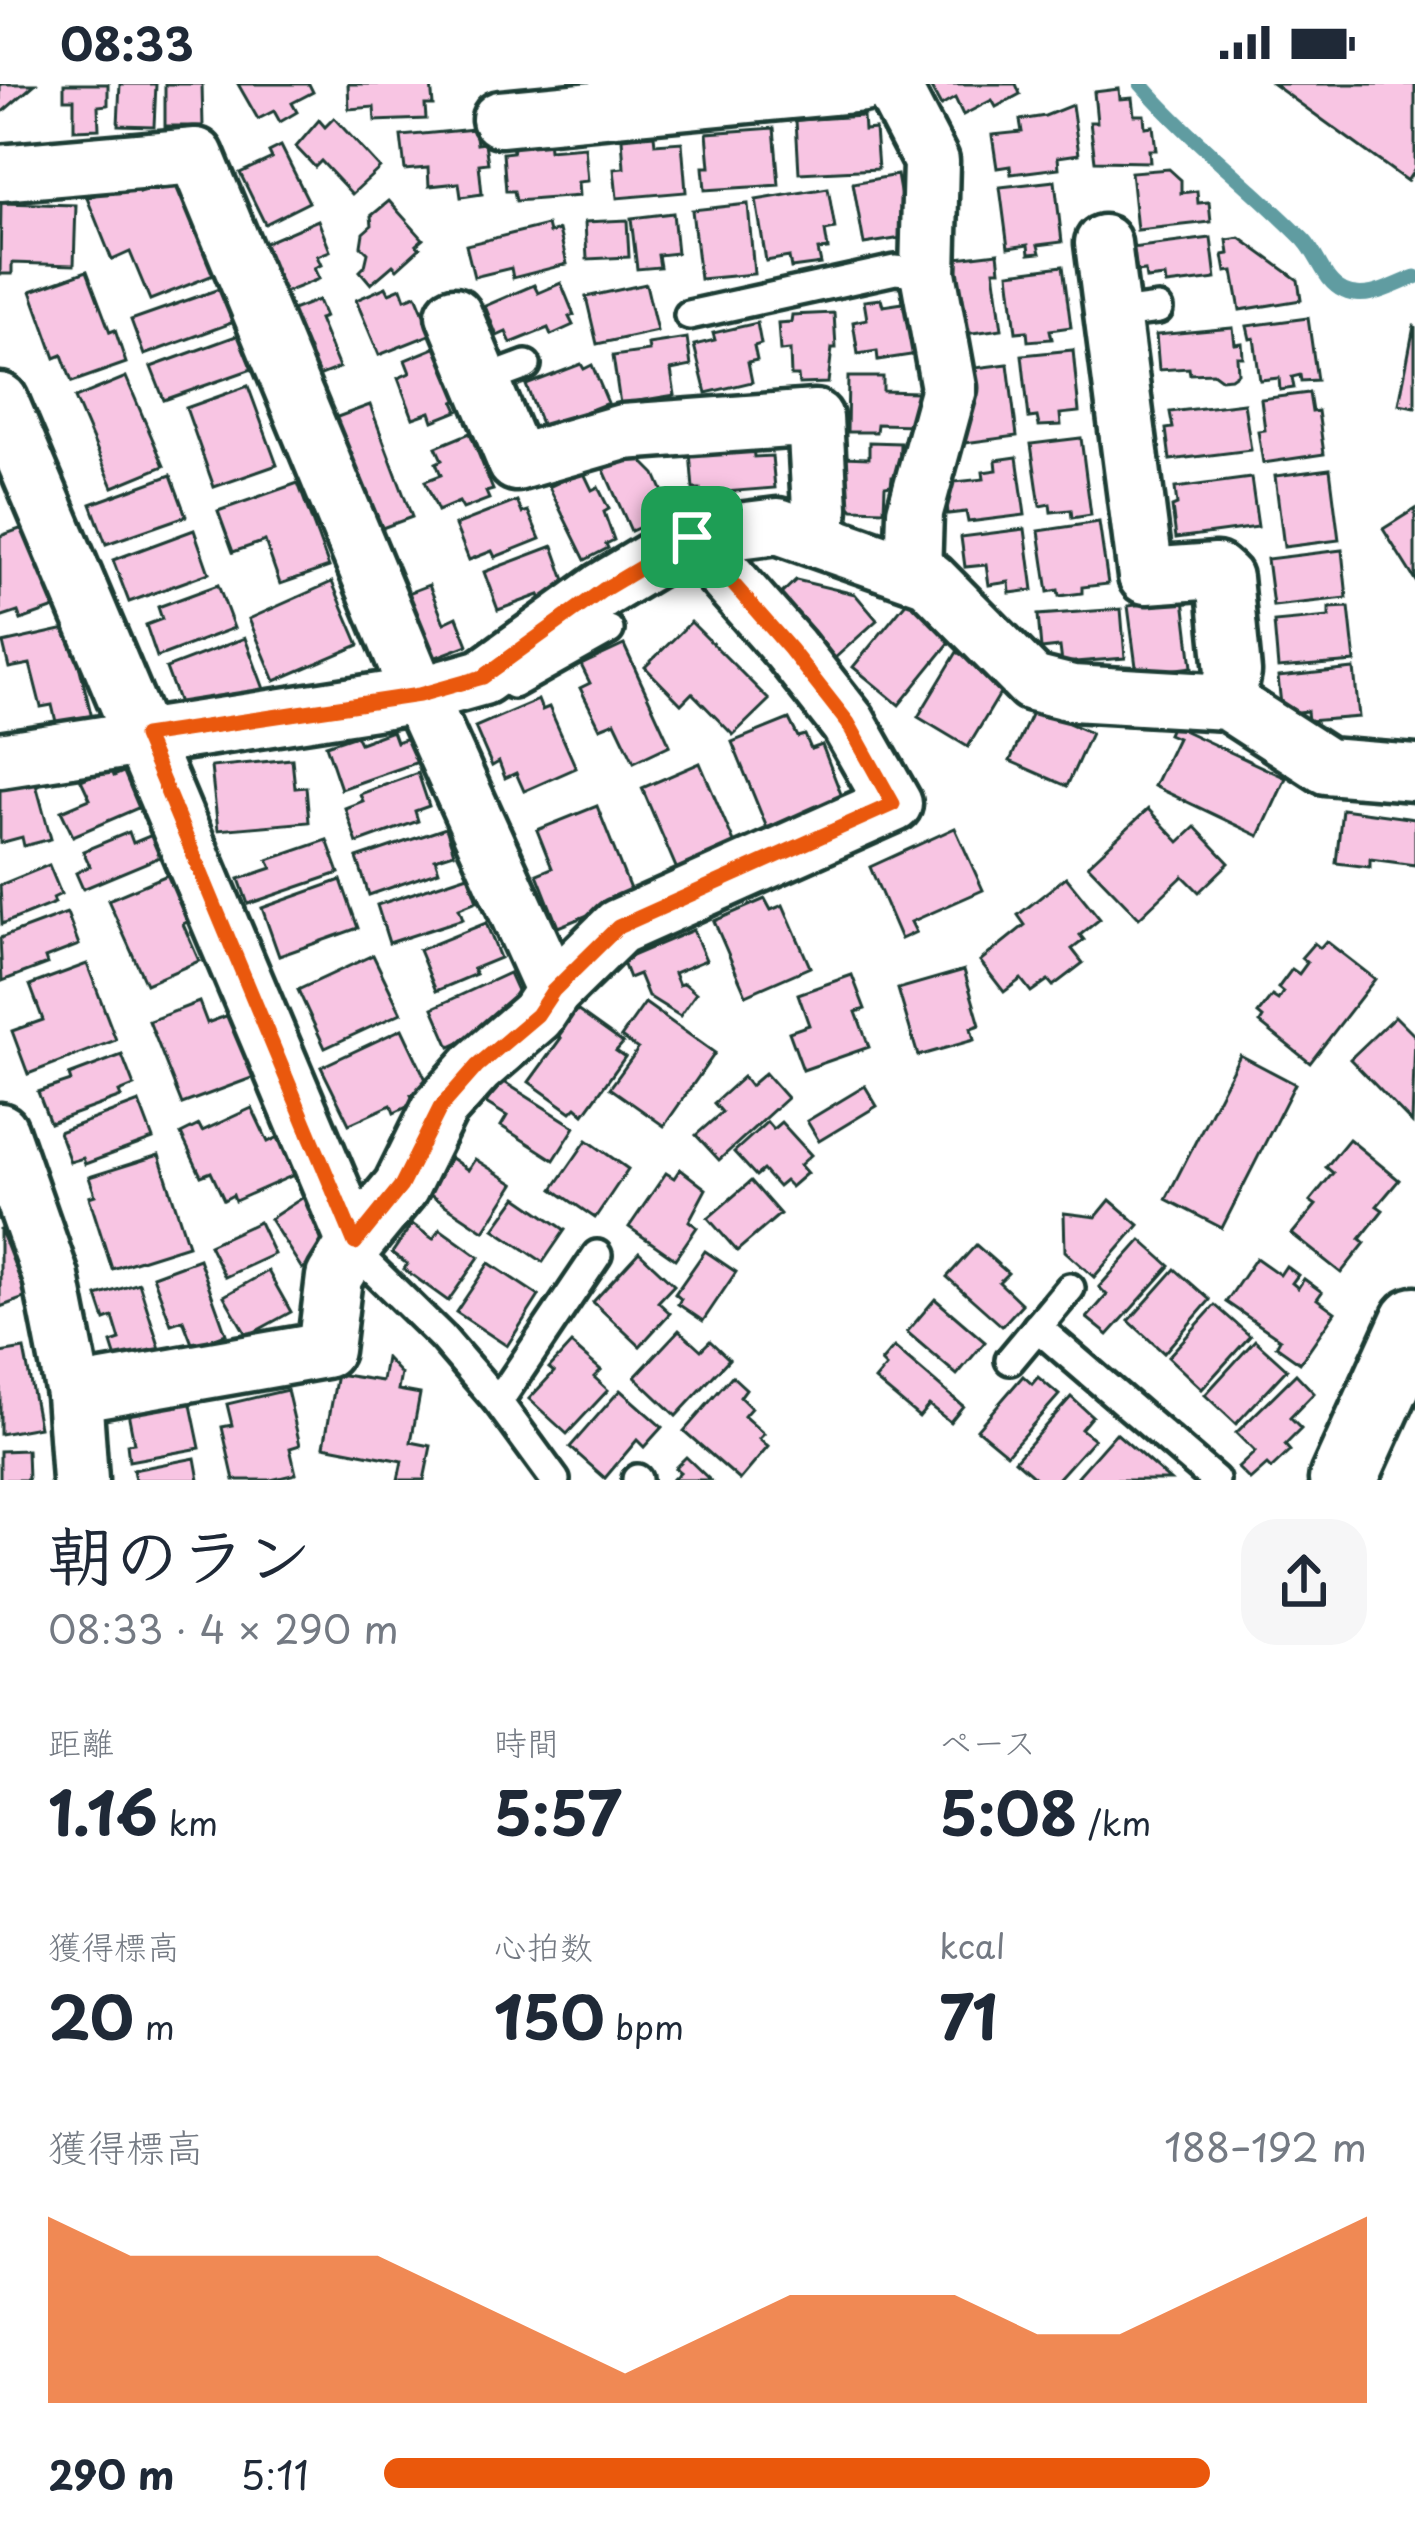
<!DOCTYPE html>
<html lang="ja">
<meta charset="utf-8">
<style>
:root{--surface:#fff;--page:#f6f6f7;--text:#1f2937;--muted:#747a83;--accent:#ea580c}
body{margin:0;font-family:"Playpen Sans","Klee One",sans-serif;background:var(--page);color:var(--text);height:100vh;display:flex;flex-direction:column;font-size:45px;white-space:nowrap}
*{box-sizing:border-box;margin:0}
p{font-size:39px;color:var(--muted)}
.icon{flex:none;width:66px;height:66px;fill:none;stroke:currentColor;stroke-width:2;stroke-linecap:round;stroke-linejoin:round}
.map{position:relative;height:1396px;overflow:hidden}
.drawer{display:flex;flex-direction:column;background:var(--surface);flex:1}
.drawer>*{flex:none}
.pin{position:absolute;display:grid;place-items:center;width:102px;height:102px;color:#fff;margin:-51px;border-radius:24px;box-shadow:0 6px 18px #0006}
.round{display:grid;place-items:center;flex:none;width:126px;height:126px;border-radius:36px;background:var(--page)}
.head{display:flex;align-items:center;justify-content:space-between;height:204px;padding:0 48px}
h1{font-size:66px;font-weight:700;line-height:90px}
.stats{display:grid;grid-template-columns:repeat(3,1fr);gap:18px;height:204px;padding:12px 48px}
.stats div{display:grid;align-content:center}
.stats b{font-size:60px;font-weight:700}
.stats small{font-size:33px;font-weight:400}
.stats p{font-size:33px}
.chart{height:336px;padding:24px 48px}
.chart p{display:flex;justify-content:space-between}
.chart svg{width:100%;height:216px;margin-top:12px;fill:var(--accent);opacity:.7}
ul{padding:0 48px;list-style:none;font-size:39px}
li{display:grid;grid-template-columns:192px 144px 1fr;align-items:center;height:90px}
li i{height:30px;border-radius:15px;background:var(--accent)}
.status{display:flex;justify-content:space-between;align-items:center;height:84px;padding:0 60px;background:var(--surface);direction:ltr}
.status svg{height:33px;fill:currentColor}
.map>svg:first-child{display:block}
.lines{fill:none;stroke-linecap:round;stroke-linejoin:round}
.stream{stroke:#609ca1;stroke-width:15}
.building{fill:#f8c5e3;stroke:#1f3d34;stroke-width:3}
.service-casing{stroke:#1f3d34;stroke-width:36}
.minor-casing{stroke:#1f3d34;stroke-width:63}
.primary-casing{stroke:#1f3d34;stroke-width:75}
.service{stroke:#fff;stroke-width:27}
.minor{stroke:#fff;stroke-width:54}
.primary{stroke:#fff;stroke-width:66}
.route-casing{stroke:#fff;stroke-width:24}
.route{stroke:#ea580c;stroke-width:15}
</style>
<div class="status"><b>08:33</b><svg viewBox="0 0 49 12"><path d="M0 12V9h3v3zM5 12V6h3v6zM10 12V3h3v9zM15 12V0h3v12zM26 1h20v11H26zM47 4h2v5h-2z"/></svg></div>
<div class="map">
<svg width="1415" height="1396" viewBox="0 0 1415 1396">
<rect width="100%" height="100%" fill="#fff"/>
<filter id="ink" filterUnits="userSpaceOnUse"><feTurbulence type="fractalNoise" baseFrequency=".00833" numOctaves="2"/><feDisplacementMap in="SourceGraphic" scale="24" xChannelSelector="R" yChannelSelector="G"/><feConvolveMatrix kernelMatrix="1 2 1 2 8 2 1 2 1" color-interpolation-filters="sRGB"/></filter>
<g filter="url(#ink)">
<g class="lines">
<path class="stream" d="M 1141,0 C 1191,57 1251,102 1304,156 C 1319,172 1323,197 1344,207 C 1367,218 1393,201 1415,193"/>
</g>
<g class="building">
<polygon points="0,0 35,0 0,30"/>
<polygon points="64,0 108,0 108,21 98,22 99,45 74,46 74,15 64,15"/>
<polygon points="120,0 156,0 154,42 118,41"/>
<polygon points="165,0 202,0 203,42 165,42"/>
<polygon points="238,0 309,0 313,8 292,19 297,28 280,38 274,27 258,35"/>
<polygon points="348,0 431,0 433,21 425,21 426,35 375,37 374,23 349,25"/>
<polygon points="929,0 1016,0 1020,10 996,23 992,16 963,31 955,14 941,22"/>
<polygon points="1273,0 1415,0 1415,85 1407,97"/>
<polygon points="1119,5 1120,15 1132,14 1134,31 1144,31 1145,43 1153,42 1156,66 1149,66 1150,78 1095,77 1090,38 1097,38 1094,8"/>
<polygon points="1072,21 1079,70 1058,73 1059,84 1011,90 1010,82 997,84 992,51 1022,48 1020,36 1045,32"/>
<polygon points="863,32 864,46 875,45 878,85 799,89 796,36"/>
<polygon points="334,34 380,84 352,110 321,77 315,83 296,63 319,36 325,43"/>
<polygon points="774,44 779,101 705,106 703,83 710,83 707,49"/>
<polygon points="475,45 477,60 485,59 488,79 479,80 482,110 461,113 459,99 429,102 428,84 405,86 401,52"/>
<polygon points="654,51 655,60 682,58 686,108 617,114 614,85 624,84 622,54"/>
<polygon points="548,55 549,66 585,63 588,97 578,98 579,112 516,117 514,107 506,107 503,69 513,68 512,58"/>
<polygon points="281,62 309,118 265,140 240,89 272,74 269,68"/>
<polygon points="1169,85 1181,96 1181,109 1197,107 1198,119 1209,118 1211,138 1137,146 1131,88"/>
<polygon points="897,91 908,153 864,160 853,99"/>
<polygon points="177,93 216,190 150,216 130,168 112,176 87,114 134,95 139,108"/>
<polygon points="1055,97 1062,158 1038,161 1040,169 1029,170 1028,161 1008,164 1000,103"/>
<polygon points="828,104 835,145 825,147 828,165 818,166 821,180 791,184 789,173 766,177 756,116"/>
<polygon points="389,117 423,155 416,161 420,164 397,185 393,181 371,200 360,187 365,182 368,169 361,162 363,149 372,141 371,132"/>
<polygon points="1,119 76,121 74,181 12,179 12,190 0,190"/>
<polygon points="748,120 754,190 700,195 692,126"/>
<polygon points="673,129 677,169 658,171 660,183 637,185 631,134"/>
<polygon points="318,136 330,167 317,172 321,181 314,184 319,195 281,210 260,161"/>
<polygon points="627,136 629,173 587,175 585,138"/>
<polygon points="547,141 549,149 559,146 567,180 513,194 511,184 474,193 466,161"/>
<polygon points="1211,154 1216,195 1166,201 1165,193 1146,195 1145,187 1134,188 1131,164"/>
<polygon points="1240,154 1298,196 1301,216 1240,226 1233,187 1226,188 1223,171 1229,170 1227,156"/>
<polygon points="998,169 1000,186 994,186 1002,245 957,251 948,175"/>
<polygon points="1063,182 1071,243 1050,246 1052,255 1028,257 1027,247 1016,248 1009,189"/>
<polygon points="87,187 110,248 115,246 126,279 72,298 62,271 55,274 31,207"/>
<polygon points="561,199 574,231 569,233 573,241 551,251 548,244 511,259 506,248 497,252 485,222 534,201 538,209"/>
<polygon points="646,200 657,247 597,260 586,213"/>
<polygon points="386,203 389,209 401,204 405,215 416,211 432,250 379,271 356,216"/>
<polygon points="222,204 234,238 144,271 131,236"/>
<polygon points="881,215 883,222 916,217 924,269 878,276 877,267 858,270 853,238 867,235 864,217"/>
<polygon points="318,216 325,233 319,235 339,284 313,294 287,228"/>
<polygon points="834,229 836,264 832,264 828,299 799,300 798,292 791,292 790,266 780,267 778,239 791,238 792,231"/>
<polygon points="1308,234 1317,296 1301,297 1300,291 1292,293 1294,304 1280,306 1279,294 1260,296 1254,254 1250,255 1247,242"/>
<polygon points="757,239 761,260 754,262 757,276 748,278 752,298 706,309 694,261 715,256 713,249"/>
<polygon points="1414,242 1415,243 1415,323 1399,320"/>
<polygon points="1233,244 1235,260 1242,259 1243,273 1237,273 1238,289 1231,294 1221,295 1213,289 1190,290 1189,284 1159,286 1156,251"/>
<polygon points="239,251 252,285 164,316 151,283"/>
<polygon points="687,254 691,282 671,286 675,311 620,320 613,272 649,267 648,260"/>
<polygon points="439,262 459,316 454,318 458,327 433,337 430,328 413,334 398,294 410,289 405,276"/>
<polygon points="1073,266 1079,328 1060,330 1061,341 1039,342 1037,333 1029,334 1022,271"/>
<polygon points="581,280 584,285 592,281 608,319 543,345 526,301"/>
<polygon points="1008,280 1017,352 957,360 965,303 977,301 975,284"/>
<polygon points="126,293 164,382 113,403 75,314"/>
<polygon points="848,293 883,293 883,307 917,308 917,341 877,340 876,348 847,348"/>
<polygon points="248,302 277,381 214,403 186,324"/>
<polygon points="1309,309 1312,328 1318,327 1324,370 1263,379 1258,347 1265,346 1261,315"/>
<polygon points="1244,319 1251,366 1170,376 1166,345 1173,344 1170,328"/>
<polygon points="370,321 412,433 374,447 332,335"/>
<polygon points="470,349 493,406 486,408 489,415 463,425 459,418 438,427 425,397 441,391 436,379 442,376 436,363"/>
<polygon points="1081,354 1091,431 1072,434 1071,426 1051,428 1050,420 1040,422 1031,360"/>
<polygon points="869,358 900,359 899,393 892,393 891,401 885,402 884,426 853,425 839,411 841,373 869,374"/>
<polygon points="753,363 754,373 772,372 775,404 700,410 700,405 693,405 690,368"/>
<polygon points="635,370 655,390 672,429 631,447 603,384"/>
<polygon points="1017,373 1025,431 968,438 966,428 948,430 945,399 984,395 983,388 997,386 996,376"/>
<polygon points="1330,385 1339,456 1284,463 1275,392"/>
<polygon points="583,387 592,406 598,403 609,425 604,428 614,456 606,460 608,464 585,476 549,403"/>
<polygon points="171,391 186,432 106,460 91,420"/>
<polygon points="1251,394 1258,443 1176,454 1172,423 1177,421 1175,404"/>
<polygon points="298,399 329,483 280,500 265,457 233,468 218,427"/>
<polygon points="517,417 522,429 528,427 540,455 495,473 492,467 469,476 455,441"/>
<polygon points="1415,425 1415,496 1383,445"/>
<polygon points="1099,438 1108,500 1082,503 1082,509 1059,512 1058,506 1048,508 1039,447"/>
<polygon points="34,440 63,521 21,536 18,528 0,534 0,452"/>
<polygon points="1025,445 1033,506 1010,509 1009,498 989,501 986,481 965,483 961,453"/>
<polygon points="194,446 209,489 129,518 113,476"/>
<polygon points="553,462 566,499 560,502 562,510 542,518 539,511 498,526 484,488"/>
<polygon points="1342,466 1347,514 1273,522 1267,475"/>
<polygon points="796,496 855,510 877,536 835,574 779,512"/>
<polygon points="332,498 359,561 275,597 249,535"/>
<polygon points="218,501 234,544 157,573 146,541 162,535 158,523"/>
<polygon points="429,501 444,539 457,533 468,561 426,577 400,512"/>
<polygon points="1184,515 1192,583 1137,590 1128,522"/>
<polygon points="908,516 954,553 899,621 853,583"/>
<polygon points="1349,523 1355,578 1278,584 1274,538 1329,533 1329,524"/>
<polygon points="1121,525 1125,574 1062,579 1060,563 1041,565 1038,531"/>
<polygon points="691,538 769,616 733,651 692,609 681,620 645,583"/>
<polygon points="70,544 92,634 57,642 52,621 41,623 30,580 9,584 3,559"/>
<polygon points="245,554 264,605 204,627 183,630 166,584"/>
<polygon points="624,561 670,661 634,678 615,638 600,644 580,604 590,599 581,581"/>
<polygon points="957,568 984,585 981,590 1004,603 968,663 918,633"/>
<polygon points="1354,585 1359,633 1308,637 1307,627 1282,630 1278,593"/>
<polygon points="538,616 542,626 549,623 576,684 524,707 516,689 505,694 499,678 492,682 475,643"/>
<polygon points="1034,624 1091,649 1067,702 1010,677"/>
<polygon points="789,635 798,653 805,651 811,665 822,661 846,723 802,738 799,731 767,744 732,658"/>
<polygon points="1172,641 1286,694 1259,752 1154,702 1177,654 1168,650"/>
<polygon points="392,647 396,658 410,653 418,678 341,705 326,661 356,651 360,659"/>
<polygon points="292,675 295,704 306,703 309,738 218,746 211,683"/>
<polygon points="700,679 739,770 681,795 642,704"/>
<polygon points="137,682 152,718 73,752 61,727 90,715 81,696 111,683 114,692"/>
<polygon points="418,689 429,722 415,727 418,737 357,759 345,724 363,717 360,710"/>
<polygon points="34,693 51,755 24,762 22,753 0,759 0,702"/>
<polygon points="597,722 633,813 558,843 537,790 552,784 537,746"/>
<polygon points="1148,725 1179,758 1195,743 1229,779 1199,808 1183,792 1139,834 1088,781"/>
<polygon points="1342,725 1415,735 1415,781 1370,775 1370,783 1336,779"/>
<polygon points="446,744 454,769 435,775 439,787 369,811 357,774"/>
<polygon points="955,744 983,806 911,838 916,848 901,855 870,783"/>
<polygon points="164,746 172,768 83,805 76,789 90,782 83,767 129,748 133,759"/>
<polygon points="327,756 339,789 248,820 239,795 272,784 268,776"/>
<polygon points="49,781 61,810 53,814 55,819 2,840 0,801"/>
<polygon points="172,789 194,835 183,840 199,877 146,900 108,816"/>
<polygon points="468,791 477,817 459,824 463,835 389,859 377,821"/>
<polygon points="1066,793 1100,835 1080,851 1084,856 1072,865 1083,879 1053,902 1048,896 1031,908 1021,895 1004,908 980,877 1025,841 1018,831"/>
<polygon points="341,796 358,844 279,872 262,824"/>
<polygon points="765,815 771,826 783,821 810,883 746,911 714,837"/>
<polygon points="67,829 79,861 45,874 47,880 2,897 0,854"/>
<polygon points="486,839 500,874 473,885 476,890 436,907 419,866"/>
<polygon points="693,846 706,876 674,889 679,901 684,899 696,909 680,932 648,912 639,890 629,894 622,876"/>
<polygon points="1326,857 1375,895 1310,979 1260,939 1263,934 1258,930 1272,912 1278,916 1283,908 1278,904 1292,885 1299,890 1307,879 1301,874 1314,859 1320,864"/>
<polygon points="373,871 401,929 325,964 298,906"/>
<polygon points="87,880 116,956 28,990 12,947 43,936 30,901"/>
<polygon points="964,886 980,941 971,944 974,956 918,972 898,905"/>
<polygon points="509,889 523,920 504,938 450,963 433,924"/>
<polygon points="852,891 865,925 856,928 869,963 803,986 789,948 809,941 798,910"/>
<polygon points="199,918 207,939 234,929 257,992 182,1020 149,937"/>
<polygon points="645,919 715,969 664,1042 610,1004 638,965 621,953"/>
<polygon points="574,924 623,959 616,967 625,973 584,1030 576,1023 571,1028 529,998 561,954 547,943"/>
<polygon points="1395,932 1415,952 1412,1039 1350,975"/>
<polygon points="402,945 429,1002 411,1011 415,1019 394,1029 391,1021 349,1040 321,983"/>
<polygon points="122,971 134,1002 119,1008 121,1013 50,1039 38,1008 71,997 69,991"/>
<polygon points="1240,971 1295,1000 1222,1144 1166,1115"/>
<polygon points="765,989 787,1014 719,1076 696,1051 722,1028 714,1019 743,993 750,1002"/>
<polygon points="501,996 575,1043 554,1076 501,1042 507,1032 486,1019"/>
<polygon points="865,1002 877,1022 819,1057 807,1037"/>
<polygon points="139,1018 153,1055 85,1080 83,1074 70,1078 59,1048"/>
<polygon points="252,1024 268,1058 279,1053 296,1090 235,1117 233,1111 224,1116 211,1088 201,1092 181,1050 199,1041 202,1047"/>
<polygon points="767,1038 773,1045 781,1038 811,1071 800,1081 807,1089 791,1103 785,1097 778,1103 763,1086 756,1092 734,1068"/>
<polygon points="1349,1055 1399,1096 1377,1122 1383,1126 1360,1155 1365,1159 1341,1189 1292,1150 1316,1121 1310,1117 1333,1089 1326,1083"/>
<polygon points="587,1056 628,1085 595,1134 553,1105"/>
<polygon points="159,1071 188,1161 112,1185 89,1113 95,1111 89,1093"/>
<polygon points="451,1074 468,1086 475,1075 514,1100 484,1147 427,1109"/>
<polygon points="680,1085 706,1105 689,1137 697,1143 675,1175 629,1143 666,1089 674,1094"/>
<polygon points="751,1097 780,1130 737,1167 708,1134"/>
<polygon points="305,1112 320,1136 315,1139 332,1166 302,1185 270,1135"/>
<polygon points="517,1113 565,1146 543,1178 494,1145"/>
<polygon points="1110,1116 1139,1141 1094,1193 1065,1167 1064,1129 1096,1133"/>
<polygon points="259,1138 274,1170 225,1193 209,1161"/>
<polygon points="412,1140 433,1155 440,1145 479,1173 448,1217 404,1185 407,1180 392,1169"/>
<polygon points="0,1144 27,1213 0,1223"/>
<polygon points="1141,1156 1170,1182 1108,1251 1087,1234 1107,1211 1099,1203"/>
<polygon points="976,1161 1008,1189 999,1198 1022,1220 1002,1242 947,1193"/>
<polygon points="705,1167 736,1188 703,1237 678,1220 681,1215 675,1210"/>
<polygon points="639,1168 674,1201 658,1218 670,1229 640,1262 593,1218"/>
<polygon points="1256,1174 1280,1191 1286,1182 1298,1191 1292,1199 1298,1204 1304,1195 1322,1208 1317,1215 1335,1228 1300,1279 1276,1262 1280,1255 1226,1218"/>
<polygon points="199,1175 226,1250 193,1262 183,1236 171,1240 153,1192"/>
<polygon points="489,1179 539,1212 507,1262 456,1228"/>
<polygon points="1175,1185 1210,1216 1164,1269 1129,1237"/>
<polygon points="268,1187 291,1228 247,1252 224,1212"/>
<polygon points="139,1199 161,1268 118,1281 111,1259 120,1256 113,1233 105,1236 97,1212"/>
<polygon points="935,1215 985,1258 957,1291 907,1248"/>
<polygon points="1215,1221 1250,1252 1202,1305 1168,1273"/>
<polygon points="679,1246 701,1266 710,1257 729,1275 676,1332 635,1293"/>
<polygon points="1255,1256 1287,1285 1236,1340 1205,1311"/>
<polygon points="571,1260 601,1286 594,1293 608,1306 567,1350 529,1315 554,1288 549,1284"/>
<polygon points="894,1263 963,1322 950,1338 929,1321 919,1333 875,1296 886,1283 881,1278"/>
<polygon points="24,1265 39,1343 0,1350 0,1269"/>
<polygon points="386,1274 401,1290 398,1306 420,1310 411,1358 431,1362 424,1396 398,1396 402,1377 324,1362 337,1290 382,1297"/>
<polygon points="1296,1290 1314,1309 1290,1334 1301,1345 1285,1361 1290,1367 1271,1385 1267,1381 1250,1396 1238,1384 1255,1368 1236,1349"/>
<polygon points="732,1292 746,1305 740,1313 751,1324 744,1332 764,1350 759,1355 768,1363 740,1396 684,1347"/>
<polygon points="1023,1292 1032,1300 1038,1293 1059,1311 1007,1370 977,1345"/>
<polygon points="287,1306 300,1361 290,1364 296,1390 271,1396 234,1396 222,1343 232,1341 227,1320"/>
<polygon points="620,1306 662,1343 644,1363 637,1356 605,1394 570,1363"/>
<polygon points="1071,1313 1092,1332 1081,1345 1094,1355 1057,1396 1038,1396 1015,1376"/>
<polygon points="190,1316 200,1364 129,1377 127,1360 134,1359 128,1328"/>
<polygon points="1116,1349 1170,1396 1083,1396 1078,1392"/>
<polygon points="27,1366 28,1396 0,1396 0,1367"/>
<polygon points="686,1373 710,1396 672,1396 680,1388 675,1384"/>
<polygon points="195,1374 199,1396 135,1396 133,1386"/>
</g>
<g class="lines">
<defs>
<g id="service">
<polyline points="689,231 895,186 928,189"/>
<polyline points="1113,231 1158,225"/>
<polyline points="483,297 526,281"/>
<polyline points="513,600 609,546"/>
<polyline points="352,1165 442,1253 498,1318 555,1396"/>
<polyline points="1037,1243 1215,1396"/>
<polyline points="1010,1276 1070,1204"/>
<polyline points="498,1318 597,1171"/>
<polyline points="637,1396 637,1395"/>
</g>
<g id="minor">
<polyline points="891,0 931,77 928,189 949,304 915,428 913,489"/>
<polyline points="500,35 863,0"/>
<polyline points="0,89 196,72 419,611 553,907"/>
<polyline points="1103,159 1146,492 1216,487 1224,494 1233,588 1227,618"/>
<polyline points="454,231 516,379 623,348 815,334 820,424 817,455"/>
<polyline points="0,317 355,1159"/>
<polyline points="0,676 419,611 483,593 603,506 691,453 778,442 929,495 1032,599 1072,609 1227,618 1326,682 1415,689"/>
<polyline points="0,1047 51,1193 74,1310 80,1396"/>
<polyline points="74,1310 325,1266 334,1193 355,1159 401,1103 440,1024 477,983 537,931 553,907 618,843 894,720 848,639 790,565 691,453"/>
</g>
<polyline id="primary" points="1343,1396 1415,1237"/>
</defs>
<use href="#service" class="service-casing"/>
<use href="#minor" class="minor-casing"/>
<use href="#primary" class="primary-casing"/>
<use href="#service" class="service"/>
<use href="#minor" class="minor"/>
<use href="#primary" class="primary"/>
</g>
</g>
<g class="lines" filter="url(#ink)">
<defs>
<polygon id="route" points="692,453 790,565 848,639 893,720 618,843 553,907 537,931 477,982 440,1024 401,1102 355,1159 144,652 419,611 483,593 603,506"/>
</defs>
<use href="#route" class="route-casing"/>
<use href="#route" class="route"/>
</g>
</svg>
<div class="pin" style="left:692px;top:453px;background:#1e9e55"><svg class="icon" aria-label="arrive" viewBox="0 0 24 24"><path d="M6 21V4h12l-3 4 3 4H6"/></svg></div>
</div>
<section class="drawer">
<div class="head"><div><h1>朝のラン</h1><p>08:33 · 4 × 290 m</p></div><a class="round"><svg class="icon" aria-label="share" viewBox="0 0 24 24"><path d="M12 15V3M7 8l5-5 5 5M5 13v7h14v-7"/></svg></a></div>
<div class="stats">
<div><p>距離</p><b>1.16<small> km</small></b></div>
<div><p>時間</p><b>5:57</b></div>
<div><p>ペース</p><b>5:08<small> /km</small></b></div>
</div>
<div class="stats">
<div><p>獲得標高</p><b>20<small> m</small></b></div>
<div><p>心拍数</p><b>150<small> bpm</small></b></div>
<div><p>kcal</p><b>71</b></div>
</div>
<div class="chart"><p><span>獲得標高</span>188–192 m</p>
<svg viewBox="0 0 160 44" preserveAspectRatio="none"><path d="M0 44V6L10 14L20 14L30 14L40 14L50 22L60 30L70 38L80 30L90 22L100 22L110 22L120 30L130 30L140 22L150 14L160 6V44z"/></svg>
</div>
<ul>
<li><b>290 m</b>5:11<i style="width:84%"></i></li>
</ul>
</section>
